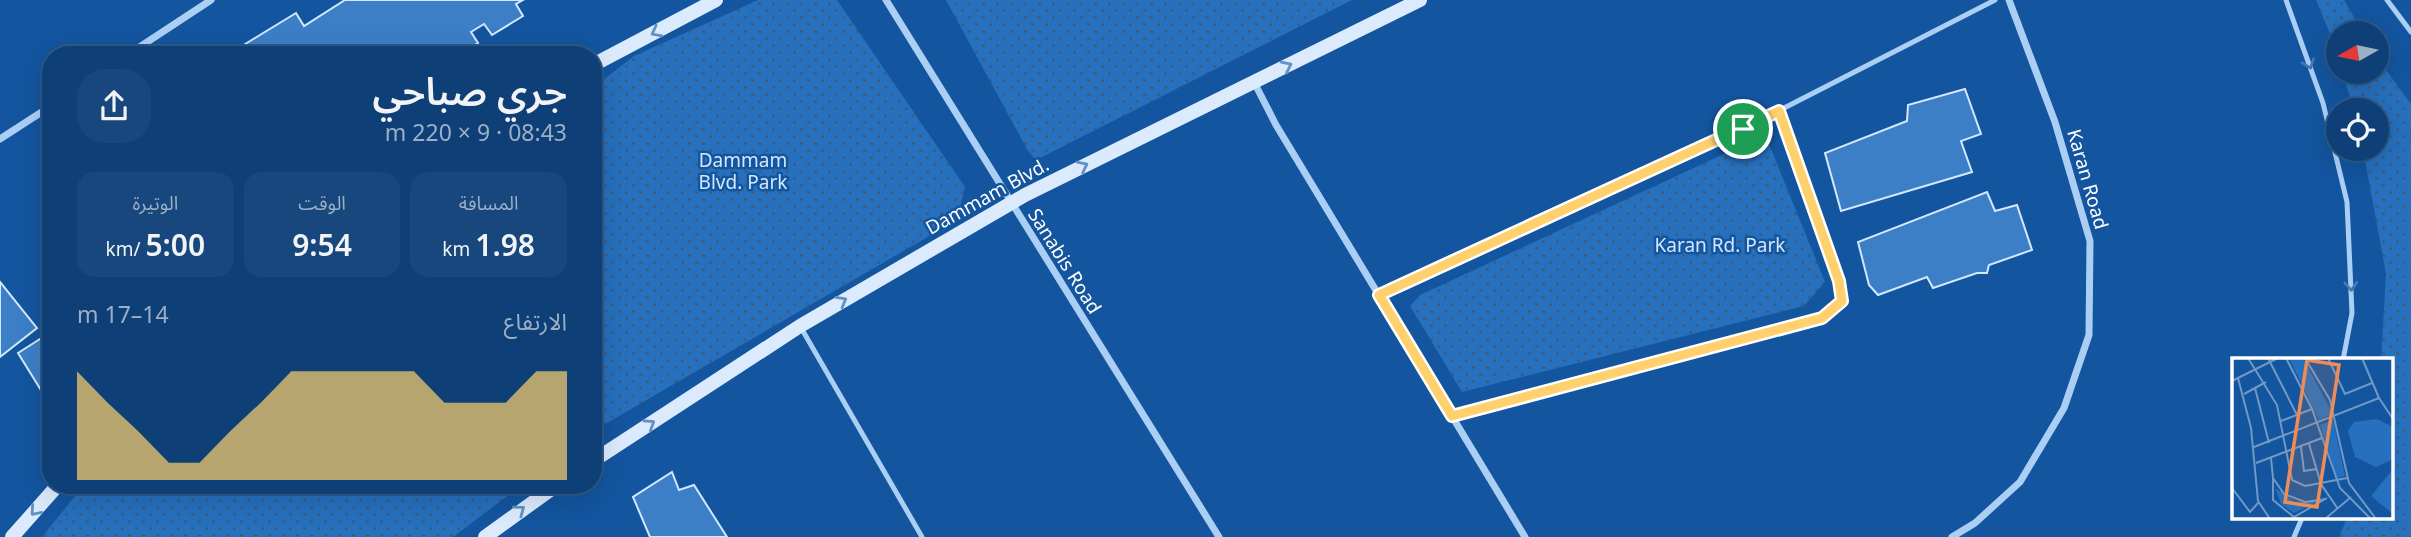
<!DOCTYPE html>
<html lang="ar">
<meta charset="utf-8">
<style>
:root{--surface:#0e4077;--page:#17477c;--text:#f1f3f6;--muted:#9bafc6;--line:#2e5989;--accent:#ffd06e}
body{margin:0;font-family:"Noto Sans","Noto Sans Arabic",sans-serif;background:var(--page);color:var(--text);direction:rtl;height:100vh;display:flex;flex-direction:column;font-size:26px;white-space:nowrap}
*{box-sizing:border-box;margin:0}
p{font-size:23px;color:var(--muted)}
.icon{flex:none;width:38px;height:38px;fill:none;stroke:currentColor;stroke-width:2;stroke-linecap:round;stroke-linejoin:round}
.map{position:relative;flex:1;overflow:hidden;direction:ltr}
.details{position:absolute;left:42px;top:46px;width:560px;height:448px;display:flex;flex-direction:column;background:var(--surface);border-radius:28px;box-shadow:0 7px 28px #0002,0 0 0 2px var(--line);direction:rtl}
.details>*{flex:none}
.needle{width:46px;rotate:261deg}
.buttons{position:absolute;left:2326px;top:21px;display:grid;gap:14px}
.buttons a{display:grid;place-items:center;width:63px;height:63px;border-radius:50%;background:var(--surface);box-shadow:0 7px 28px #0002,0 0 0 2px var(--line);font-size:35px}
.pin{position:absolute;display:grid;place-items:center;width:60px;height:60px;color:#fff;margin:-30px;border:4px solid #fff;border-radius:50%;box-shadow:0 2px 7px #0007}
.round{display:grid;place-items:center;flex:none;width:74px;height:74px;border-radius:28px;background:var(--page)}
.head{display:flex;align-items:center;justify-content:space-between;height:119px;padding:0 35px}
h1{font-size:38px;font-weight:600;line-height:52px}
.metrics{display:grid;grid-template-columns:repeat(3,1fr);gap:10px;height:119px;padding:7px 35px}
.metrics div{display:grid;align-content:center;border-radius:18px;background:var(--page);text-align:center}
.metrics b{font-size:30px;font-weight:600}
.metrics small{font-size:19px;font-weight:400}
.metrics p{font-size:19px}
.chart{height:196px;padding:14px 35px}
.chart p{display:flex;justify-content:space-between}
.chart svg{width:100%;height:126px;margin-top:7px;fill:var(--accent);opacity:.7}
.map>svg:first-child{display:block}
.grass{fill:url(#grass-dots)}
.building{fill:#3c7fc6;stroke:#d3e8fe;stroke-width:2}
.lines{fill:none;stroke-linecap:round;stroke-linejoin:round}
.lane{stroke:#abcff4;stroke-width:5}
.street{stroke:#abcff4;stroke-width:7}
.secondary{stroke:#dbebfd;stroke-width:14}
.oneway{stroke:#6391c5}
.oneway2{stroke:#417ab8}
.route-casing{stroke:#fff;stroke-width:14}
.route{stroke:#ffd06e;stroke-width:9}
.labels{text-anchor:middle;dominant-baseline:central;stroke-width:5;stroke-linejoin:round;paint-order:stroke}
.park-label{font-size:19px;fill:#d3e8fe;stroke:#13559f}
.street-label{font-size:19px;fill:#fff;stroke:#13559f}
.inset-road{fill:none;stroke:#7199c5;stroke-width:2}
.view{fill:#ef8b55;fill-opacity:0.15;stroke:#ef8b55;stroke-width:3.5}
.inset-edge{fill:none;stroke:#fff;stroke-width:3.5}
</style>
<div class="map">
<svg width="2411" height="537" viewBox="0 0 2411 537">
<defs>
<pattern id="grass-dots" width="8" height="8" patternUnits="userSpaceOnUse" patternTransform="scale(1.75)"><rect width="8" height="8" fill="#2670bd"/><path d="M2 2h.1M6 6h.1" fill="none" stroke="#3b5c7f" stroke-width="1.8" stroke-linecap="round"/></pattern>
</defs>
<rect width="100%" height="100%" fill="#13559f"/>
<g class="grass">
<polygon points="758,0 837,0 965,187 957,220 593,431 593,88 634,56"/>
<polygon points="946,0 1352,0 1036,160 1028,151"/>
<polygon points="2316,0 2344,0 2363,33 2338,33 2338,53"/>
<polygon points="2377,58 2411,104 2411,537 2339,537 2347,518 2392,518 2392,360 2381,360 2386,274 2363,149 2376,149 2376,110 2353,110 2343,72 2376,72"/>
<polygon points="1756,139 1769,144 1825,282 1804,306 1462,392 1410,306 1420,295"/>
<polygon points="84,485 522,485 453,537 42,537"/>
</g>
<g class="building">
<polygon points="345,0 523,0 516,4 523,16 492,35 484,24 471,32 478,43 461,54 442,54 440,51 435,54 240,54 237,49 296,13 304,26"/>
<polygon points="1965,89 1981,134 1961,141 1972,172 1841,211 1825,153 1907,121 1908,105"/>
<polygon points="1987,192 1995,211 2017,205 2032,250 1989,265 1987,273 1977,273 1933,288 1927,277 1878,295 1869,285 1858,242"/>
<polygon points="0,282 37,328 0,357"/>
<polygon points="51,332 51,390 44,395 18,353"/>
<polygon points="672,472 679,490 694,485 727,537 650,537 633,497"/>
</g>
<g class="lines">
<g class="lane">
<polyline points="2286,0 2323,103 2347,202 2352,313 2343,360"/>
<polyline points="2387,0 2411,32"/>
<polyline points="1379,295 1743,129 1995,0"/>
<polyline points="800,326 922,537"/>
<polyline points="1452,417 1822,318 1842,301 1839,281 1779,111"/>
<polyline points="2294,537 2302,518"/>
</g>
<g class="street">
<polyline points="886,0 1219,537"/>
<polyline points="129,54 211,0"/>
<polyline points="1254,82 1276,125 1525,537"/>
<polyline points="0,139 51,106"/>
<polyline points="1952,537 1975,523 2020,482 2064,408 2089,335 2090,241 2055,122 2009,0"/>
</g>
<g class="secondary">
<polyline points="593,65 716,0"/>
<polyline points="593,461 800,326 1025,195 1420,0"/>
<polyline points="12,537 58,485"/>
<polyline points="485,537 557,485"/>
</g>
</g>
<defs><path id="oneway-chevron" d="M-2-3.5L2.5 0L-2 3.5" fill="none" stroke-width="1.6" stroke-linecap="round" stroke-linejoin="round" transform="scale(1.75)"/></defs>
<g class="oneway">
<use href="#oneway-chevron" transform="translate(656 32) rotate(152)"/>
<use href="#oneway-chevron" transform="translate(1287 66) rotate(-26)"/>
<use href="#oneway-chevron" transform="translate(1083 166) rotate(-26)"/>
<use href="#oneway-chevron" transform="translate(842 301) rotate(-30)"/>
<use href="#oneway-chevron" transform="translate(650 424) rotate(-33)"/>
<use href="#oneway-chevron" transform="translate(520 510) rotate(-37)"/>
<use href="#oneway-chevron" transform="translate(35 511) rotate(131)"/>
</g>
<g class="oneway2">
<use href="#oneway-chevron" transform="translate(2309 64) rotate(70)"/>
<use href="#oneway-chevron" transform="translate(2351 286) rotate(87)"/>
</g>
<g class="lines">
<defs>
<polygon id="route" points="1779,111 1839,281 1842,301 1822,318 1452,416 1379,295"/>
</defs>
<use href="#route" class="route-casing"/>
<use href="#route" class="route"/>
</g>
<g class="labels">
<g class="park-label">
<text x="743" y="160">Dammam<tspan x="743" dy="22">Blvd. Park</tspan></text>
<text x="1720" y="245">Karan Rd. Park</text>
</g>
<g class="street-label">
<text transform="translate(2088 179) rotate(74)">Karan Road</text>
<text transform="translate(987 196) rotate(-29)">Dammam Blvd.</text>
<text transform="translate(1065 261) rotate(58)">Sanabis Road</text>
</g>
</g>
<g transform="translate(2232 358)">
<rect width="161" height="161" fill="#13559f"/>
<path d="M 57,0 L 71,0 L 101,56 L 87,62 ZM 145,61 L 161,69 L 161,101 L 144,109 L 123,99 L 116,73 L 122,64 ZM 101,62 L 113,118 L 105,120 L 88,67 ZM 43,130 L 63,144 L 87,143 L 62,155 L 49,146 Z" fill="#2670bd"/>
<path d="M 161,111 L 161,156 L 139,138 Z" fill="#2670bd"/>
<path class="inset-road" d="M 16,0 L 45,47 L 60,122 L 73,128 L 115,120M 36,0 L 65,57M 54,0 L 80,51 L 108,130 L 139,161M 73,0 L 98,42 L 117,125 L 144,161M 96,0 L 113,36 L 140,25M 130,0 L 147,40M 6,20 L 19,70 L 26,143 L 38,161M 0,23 L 46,0M 23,30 L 37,85M 12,36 L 34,24M 49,63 L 80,51M 77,86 L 89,126 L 106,151M 22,89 L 147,40 L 161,61M 69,89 L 72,113 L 84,111M 39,100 L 41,120 L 52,136 L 73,144 L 94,141M 24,105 L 90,80M 41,120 L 41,142 L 62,159 L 95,140M 0,130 L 18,154 L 26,145M 93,161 L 119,139"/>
<path class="view" d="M 75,2 L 107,7 L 85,149 L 53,144 Z"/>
<rect width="161" height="161" class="inset-edge"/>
</g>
</svg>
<div class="buttons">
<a><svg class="needle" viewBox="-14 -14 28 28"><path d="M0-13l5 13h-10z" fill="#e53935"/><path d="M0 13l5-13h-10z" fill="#9bafc6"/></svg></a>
<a><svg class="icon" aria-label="locate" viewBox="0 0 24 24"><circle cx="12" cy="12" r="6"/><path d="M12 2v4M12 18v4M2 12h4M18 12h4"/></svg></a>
</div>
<div class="pin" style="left:1743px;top:129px;background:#1e9e55"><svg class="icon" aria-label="arrive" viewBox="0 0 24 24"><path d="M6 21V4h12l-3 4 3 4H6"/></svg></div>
<section class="details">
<div class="head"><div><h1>جري صباحي</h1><p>08:43 · 9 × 220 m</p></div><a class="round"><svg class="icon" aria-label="share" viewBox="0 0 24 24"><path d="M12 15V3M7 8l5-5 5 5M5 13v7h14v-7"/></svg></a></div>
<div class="metrics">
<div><p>المسافة</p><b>1.98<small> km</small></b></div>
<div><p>الوقت</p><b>9:54</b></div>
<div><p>الوتيرة</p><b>5:00<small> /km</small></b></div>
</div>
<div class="chart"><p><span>الارتفاع</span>14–17 m</p>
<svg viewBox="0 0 160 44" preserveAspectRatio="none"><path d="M0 44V6L10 17L20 27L30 38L40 38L50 27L60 17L70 6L80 6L90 6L100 6L110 6L120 17L130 17L140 17L150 6L160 6V44z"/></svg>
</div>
</section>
</div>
